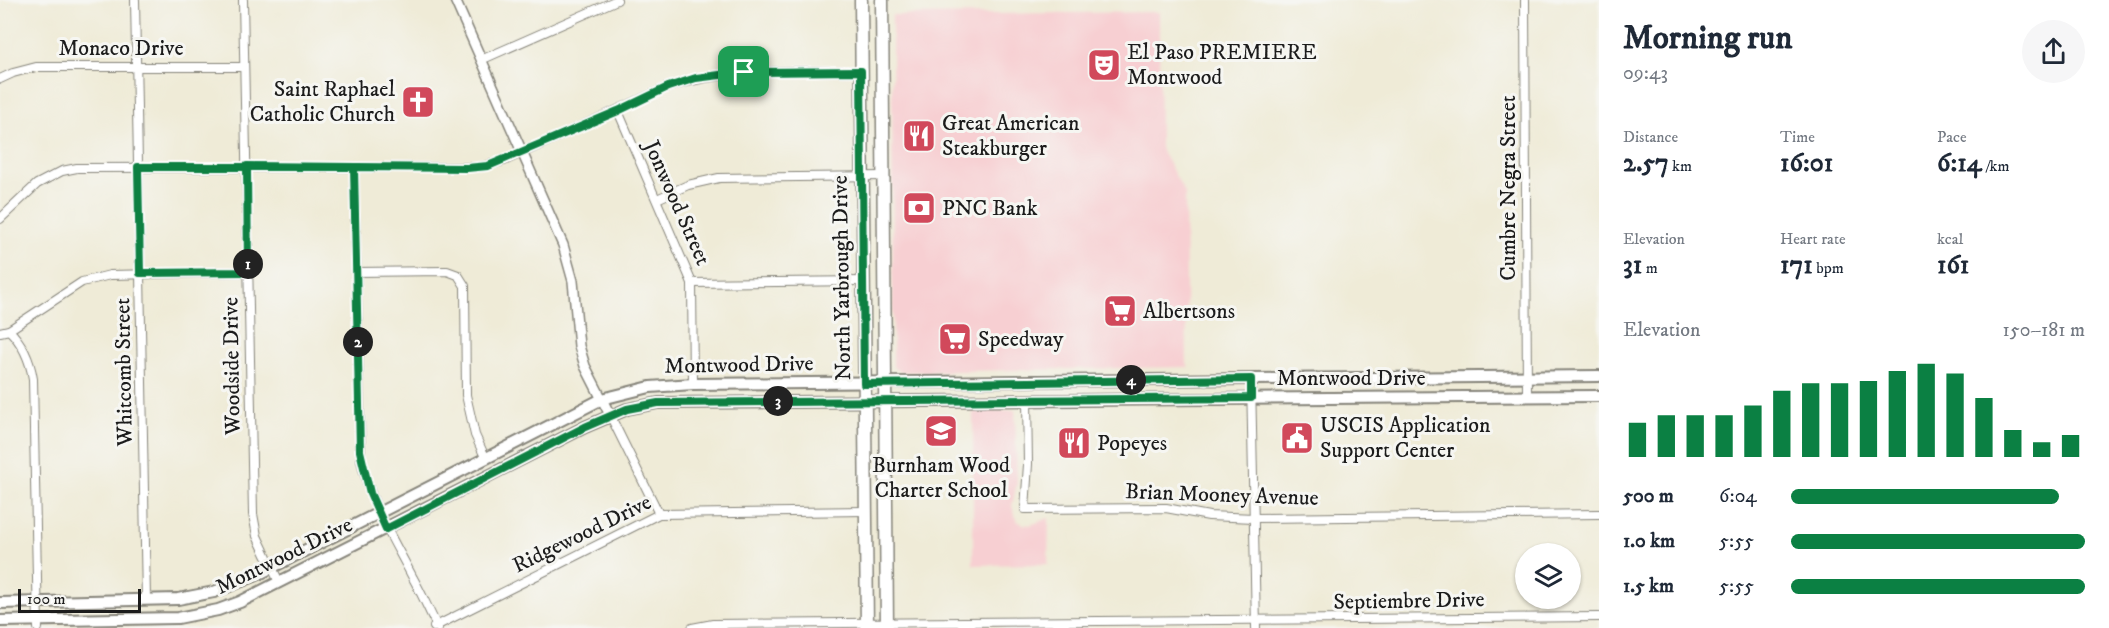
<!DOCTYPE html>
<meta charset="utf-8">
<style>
:root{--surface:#fff;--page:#f6f6f7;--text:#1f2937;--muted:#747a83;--accent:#0b8043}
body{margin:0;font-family:"IM FELL DW Pica",serif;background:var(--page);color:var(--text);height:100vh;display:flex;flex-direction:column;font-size:22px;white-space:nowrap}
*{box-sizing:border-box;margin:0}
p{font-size:20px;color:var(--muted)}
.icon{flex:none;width:33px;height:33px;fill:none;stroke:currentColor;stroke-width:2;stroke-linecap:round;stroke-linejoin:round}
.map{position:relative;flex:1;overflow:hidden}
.panel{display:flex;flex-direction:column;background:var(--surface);width:510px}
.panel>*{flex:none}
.buttons{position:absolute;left:1515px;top:543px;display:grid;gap:12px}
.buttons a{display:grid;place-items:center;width:66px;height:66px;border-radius:50%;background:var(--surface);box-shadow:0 2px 4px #0004;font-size:30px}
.scale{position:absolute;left:18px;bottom:15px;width:123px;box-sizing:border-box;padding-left:6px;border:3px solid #1c1c1c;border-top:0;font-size:16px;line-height:21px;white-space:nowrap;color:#1c1c1c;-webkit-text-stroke:4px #f6f6f2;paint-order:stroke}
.pin{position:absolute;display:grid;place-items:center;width:51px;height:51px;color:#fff;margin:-26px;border-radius:12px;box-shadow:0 3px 9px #0006}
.km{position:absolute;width:30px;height:30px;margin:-15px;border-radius:50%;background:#222;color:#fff;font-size:16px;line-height:30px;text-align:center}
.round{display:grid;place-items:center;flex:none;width:63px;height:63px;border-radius:32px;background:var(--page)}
.headline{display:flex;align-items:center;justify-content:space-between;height:102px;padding:0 24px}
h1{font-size:33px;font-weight:700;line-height:45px}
.metrics{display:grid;grid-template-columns:repeat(3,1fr);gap:9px;height:102px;padding:6px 24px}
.metrics div{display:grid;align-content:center}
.metrics b{font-size:26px;font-weight:700}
.metrics small{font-size:16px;font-weight:400}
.metrics p{font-size:16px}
.chart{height:168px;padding:12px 24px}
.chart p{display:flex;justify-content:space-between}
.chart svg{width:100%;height:108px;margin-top:6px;stroke:var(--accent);stroke-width:6}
ul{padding:0 24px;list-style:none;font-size:20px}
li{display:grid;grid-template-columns:96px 72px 1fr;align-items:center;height:45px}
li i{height:15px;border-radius:8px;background:var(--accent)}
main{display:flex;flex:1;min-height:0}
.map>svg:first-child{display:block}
.built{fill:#f7cfd2}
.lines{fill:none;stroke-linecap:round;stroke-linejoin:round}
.minor-casing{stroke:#86847a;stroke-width:10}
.tertiary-casing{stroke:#86847a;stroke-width:12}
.secondary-casing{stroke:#86847a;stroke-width:14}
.primary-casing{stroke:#86847a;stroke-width:15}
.minor{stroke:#fff;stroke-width:8}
.tertiary{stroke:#fff;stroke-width:9}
.secondary{stroke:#fff;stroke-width:10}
.primary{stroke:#fff;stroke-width:12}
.route-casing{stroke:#fff;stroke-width:12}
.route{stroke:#0b8043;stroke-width:8}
.labels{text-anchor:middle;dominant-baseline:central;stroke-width:6;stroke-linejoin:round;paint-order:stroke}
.street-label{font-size:22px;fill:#1c1c1c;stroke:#f6f6f2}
.poi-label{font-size:22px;fill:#1c1c1c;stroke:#f6f6f2;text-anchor:start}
</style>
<main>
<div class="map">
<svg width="1599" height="628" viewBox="0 0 1599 628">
<rect width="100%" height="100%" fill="#f6f6f2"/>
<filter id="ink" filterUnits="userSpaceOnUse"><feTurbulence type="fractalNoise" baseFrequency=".0167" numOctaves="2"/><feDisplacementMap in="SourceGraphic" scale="12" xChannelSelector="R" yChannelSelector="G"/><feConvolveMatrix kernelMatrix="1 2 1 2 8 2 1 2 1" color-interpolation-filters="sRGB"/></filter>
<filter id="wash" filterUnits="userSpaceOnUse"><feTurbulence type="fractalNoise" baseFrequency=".008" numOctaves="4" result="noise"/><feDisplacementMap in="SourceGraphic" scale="24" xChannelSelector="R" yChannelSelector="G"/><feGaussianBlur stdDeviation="1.35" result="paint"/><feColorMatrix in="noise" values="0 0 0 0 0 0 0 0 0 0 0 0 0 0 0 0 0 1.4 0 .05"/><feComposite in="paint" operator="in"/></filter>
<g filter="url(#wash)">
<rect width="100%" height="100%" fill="#efebd7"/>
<g class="built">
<polygon points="1159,12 1160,148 1185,193 1187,364 1189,367 901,372 893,367 892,15"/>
<polygon points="1015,410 1017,482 1012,506 1017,521 1023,524 1030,525 1049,518 1048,564 973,565 973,411"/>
</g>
</g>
<g filter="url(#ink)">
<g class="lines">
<defs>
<g id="minor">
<polyline points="135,0 146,600"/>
<polyline points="243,0 253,514 257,536 279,582"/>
<polyline points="1525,0 1527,396"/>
<polyline points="481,60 617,0"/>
<polyline points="0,79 13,73 36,67 244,67"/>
<polyline points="618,111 692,283 693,384"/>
<path d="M 354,167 L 361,460 C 370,503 393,539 413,578 C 422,594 429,611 438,628"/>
<polyline points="657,199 688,185 719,178 884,176"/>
<path d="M 0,219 L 37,184 L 62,171 L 77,168 L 479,167 L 504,161 L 668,87 C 733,67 794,72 861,71"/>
<polyline points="356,272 447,271 458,275 465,286 466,395 475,435 485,457"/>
<polyline points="692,283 864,281"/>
<path d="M 9,330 C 23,344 30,360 33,379 L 38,628"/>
<polyline points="0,332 9,330 82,282 110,275 248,272"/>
<polyline points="1251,379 1256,628"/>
<polyline points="1027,400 1028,464 1025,509 1166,508 1209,516 1254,518 1599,514"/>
<polyline points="610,415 659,514"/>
<polyline points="434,627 659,514 866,511"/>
<polyline points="692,628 713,624 1599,617"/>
</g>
<polyline id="tertiary" points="455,0 563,245 573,281 579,346 585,366 610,415"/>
<g id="secondary">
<polyline points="0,603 178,599 214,592 257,575 602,399 650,387 693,384 1599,376"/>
<polyline points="0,621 178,618 218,610 240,602 585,427 627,409 658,403 1599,396"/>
</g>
<g id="primary">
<polyline points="861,0 867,628"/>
<polyline points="882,0 887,628"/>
</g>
</defs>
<use href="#minor" class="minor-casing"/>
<use href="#tertiary" class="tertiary-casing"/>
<use href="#secondary" class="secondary-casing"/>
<use href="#primary" class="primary-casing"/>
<use href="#minor" class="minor"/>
<use href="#tertiary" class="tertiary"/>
<use href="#secondary" class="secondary"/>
<use href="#primary" class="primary"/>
</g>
</g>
<g class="lines" filter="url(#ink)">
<defs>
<polyline id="route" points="744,72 696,78 668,87 618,111 488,166 467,168 247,166 248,272 140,273 138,167 354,167 360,451 370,493 386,529 585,427 627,409 658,403 1251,398 1251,379 864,384 861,71 744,72"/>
</defs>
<use href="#route" class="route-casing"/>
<use href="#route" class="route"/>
</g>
<defs>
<symbol id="theatre-square" viewBox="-11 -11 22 22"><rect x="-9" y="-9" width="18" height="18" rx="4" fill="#d1495b" stroke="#f6f6f2"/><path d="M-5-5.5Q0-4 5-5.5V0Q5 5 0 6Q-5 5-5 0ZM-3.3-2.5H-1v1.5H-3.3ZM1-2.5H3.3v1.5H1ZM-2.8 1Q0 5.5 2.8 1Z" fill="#fff"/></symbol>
<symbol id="church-square" viewBox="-11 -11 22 22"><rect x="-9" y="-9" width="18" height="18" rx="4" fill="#d1495b" stroke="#f6f6f2"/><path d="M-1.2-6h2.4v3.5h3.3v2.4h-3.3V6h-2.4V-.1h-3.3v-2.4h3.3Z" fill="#fff"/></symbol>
<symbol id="restaurant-square" viewBox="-11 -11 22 22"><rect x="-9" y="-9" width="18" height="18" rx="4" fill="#d1495b" stroke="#f6f6f2"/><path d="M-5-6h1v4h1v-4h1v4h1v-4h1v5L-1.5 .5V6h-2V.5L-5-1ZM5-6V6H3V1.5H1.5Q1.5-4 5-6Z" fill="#fff"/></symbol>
<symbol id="bank-square" viewBox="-11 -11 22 22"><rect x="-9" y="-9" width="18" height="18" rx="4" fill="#d1495b" stroke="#f6f6f2"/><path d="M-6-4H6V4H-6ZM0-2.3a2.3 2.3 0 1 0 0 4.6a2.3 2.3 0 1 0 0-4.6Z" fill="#fff"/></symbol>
<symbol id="supermarket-square" viewBox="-11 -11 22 22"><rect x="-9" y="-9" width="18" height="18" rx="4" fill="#d1495b" stroke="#f6f6f2"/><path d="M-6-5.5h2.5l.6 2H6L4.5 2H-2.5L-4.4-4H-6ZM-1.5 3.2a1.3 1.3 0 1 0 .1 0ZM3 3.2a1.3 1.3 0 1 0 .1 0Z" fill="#fff"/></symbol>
<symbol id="school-square" viewBox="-11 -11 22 22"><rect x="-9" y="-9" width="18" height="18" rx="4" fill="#d1495b" stroke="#f6f6f2"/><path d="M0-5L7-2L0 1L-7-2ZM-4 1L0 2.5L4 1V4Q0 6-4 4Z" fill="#fff"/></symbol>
<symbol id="civic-square" viewBox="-11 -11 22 22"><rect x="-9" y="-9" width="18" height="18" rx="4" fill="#d1495b" stroke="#f6f6f2"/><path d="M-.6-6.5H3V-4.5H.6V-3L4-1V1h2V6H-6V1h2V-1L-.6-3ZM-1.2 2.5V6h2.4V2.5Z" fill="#fff"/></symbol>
</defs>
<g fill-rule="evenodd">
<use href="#theatre-square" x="1085" y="46" width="38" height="38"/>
<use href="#church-square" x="399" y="83" width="38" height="38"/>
<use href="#restaurant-square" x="900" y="117" width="38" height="38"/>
<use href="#bank-square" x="900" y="189" width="38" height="38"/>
<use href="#supermarket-square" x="1101" y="292" width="38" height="38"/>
<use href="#supermarket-square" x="936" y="320" width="38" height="38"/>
<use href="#school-square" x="922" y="412" width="38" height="38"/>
<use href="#civic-square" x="1278" y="419" width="38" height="38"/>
<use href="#restaurant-square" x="1055" y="424" width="38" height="38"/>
</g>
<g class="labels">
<g class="street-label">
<text x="121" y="48">Monaco Drive</text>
<text transform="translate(1508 188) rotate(-90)">Cumbre Negra Street</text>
<text transform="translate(677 203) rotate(66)">Jonwood Street</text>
<text transform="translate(842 278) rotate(-91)">North Yarbrough Drive</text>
<text transform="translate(739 365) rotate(-1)">Montwood Drive</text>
<text transform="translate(232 366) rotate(-91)">Woodside Drive</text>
<text transform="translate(124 372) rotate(-91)">Whitcomb Street</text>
<text x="1351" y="378">Montwood Drive</text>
<text transform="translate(1222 495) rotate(2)">Brian Mooney Avenue</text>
<text transform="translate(582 534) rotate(-26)">Ridgewood Drive</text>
<text transform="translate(284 556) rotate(-26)">Montwood Drive</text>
<text transform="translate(1409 601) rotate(-1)">Septiembre Drive</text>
</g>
<g class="poi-label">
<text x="1127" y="52">El Paso PREMIERE<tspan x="1127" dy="25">Montwood</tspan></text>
<text x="395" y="89" text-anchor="end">Saint Raphael<tspan x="395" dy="25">Catholic Church</tspan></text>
<text x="942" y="123">Great American<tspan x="942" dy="25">Steakburger</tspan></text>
<text x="942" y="208">PNC Bank</text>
<text x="1143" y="311">Albertsons</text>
<text x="978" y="339">Speedway</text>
<text x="1320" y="425">USCIS Application<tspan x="1320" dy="25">Support Center</tspan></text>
<text x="1097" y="443">Popeyes</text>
<text x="941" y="465" text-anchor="middle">Burnham Wood<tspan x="941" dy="25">Charter School</tspan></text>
</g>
</g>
</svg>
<div class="buttons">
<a><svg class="icon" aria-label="layers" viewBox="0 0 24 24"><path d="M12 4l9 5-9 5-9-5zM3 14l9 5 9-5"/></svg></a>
</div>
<div class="scale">100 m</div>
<div class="pin" style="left:744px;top:72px;background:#1e9e55"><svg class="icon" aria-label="arrive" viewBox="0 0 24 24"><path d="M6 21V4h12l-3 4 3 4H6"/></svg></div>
<b class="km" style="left:248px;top:264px">1</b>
<b class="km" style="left:358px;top:342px">2</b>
<b class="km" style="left:778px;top:401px">3</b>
<b class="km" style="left:1131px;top:380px">4</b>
</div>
<section class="panel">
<div class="headline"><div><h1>Morning run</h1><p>09:43</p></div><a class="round"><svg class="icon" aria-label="share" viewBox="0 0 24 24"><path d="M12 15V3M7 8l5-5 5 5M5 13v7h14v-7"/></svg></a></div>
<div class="metrics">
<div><p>Distance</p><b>2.57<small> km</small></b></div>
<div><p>Time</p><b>16:01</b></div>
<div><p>Pace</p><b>6:14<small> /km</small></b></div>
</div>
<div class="metrics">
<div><p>Elevation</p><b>31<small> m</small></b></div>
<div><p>Heart rate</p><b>171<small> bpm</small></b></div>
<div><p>kcal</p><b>161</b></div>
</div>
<div class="chart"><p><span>Elevation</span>150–181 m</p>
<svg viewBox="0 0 160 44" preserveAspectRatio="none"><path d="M5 44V30M15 44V27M25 44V27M35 44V27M45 44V23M55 44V17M65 44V14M75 44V14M85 44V13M95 44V9M105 44V6M115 44V10M125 44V20M135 44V33M145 44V38M155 44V35"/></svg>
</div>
<ul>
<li><b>500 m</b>6:04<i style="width:91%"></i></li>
<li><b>1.0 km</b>5:55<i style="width:100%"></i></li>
<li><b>1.5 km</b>5:55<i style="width:100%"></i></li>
</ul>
</section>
</main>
